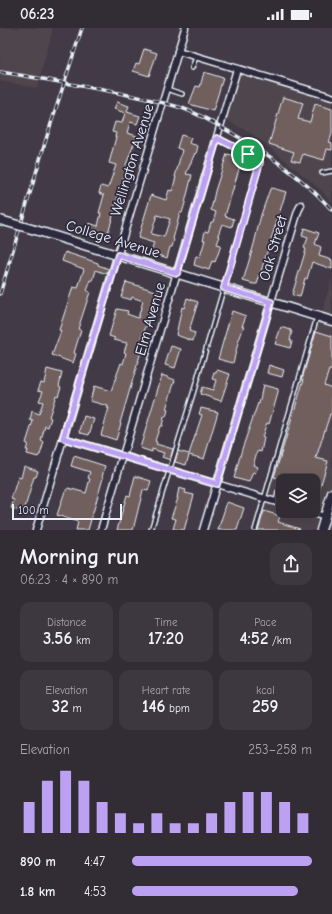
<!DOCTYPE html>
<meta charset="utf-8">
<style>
:root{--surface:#322c34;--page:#3d3840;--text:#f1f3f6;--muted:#a8a7ac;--line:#4d484f;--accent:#bca0f2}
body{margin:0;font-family:"Comic Neue",sans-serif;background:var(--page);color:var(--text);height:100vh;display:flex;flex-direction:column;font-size:15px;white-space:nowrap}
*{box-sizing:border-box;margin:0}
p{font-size:13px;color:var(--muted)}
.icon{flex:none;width:22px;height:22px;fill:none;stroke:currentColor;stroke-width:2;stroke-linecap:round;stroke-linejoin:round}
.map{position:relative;height:502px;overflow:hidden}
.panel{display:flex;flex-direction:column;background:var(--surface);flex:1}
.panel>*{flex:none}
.tools{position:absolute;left:276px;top:446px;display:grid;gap:8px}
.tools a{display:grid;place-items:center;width:44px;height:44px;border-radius:8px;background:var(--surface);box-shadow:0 4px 16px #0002,0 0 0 1px var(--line);font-size:20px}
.scale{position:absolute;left:12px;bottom:10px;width:110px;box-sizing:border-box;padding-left:4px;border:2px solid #e8f1f8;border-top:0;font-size:11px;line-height:14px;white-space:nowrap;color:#e8f1f8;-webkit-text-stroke:3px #2f2a3d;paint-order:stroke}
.pin{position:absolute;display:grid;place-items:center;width:34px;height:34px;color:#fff;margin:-17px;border:2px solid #fff;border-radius:50%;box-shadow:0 1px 4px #0007}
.round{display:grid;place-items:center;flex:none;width:42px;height:42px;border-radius:12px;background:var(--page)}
.head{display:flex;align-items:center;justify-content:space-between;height:68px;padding:0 20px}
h1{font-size:22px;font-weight:700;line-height:30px}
.figures{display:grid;grid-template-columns:repeat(3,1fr);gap:6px;height:68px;padding:4px 20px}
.figures div{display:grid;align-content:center;border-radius:10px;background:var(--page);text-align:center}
.figures b{font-size:17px;font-weight:700}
.figures small{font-size:11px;font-weight:400}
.figures p{font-size:11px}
.chart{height:112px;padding:8px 20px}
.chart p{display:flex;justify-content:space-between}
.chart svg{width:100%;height:72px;margin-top:4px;stroke:var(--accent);stroke-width:6}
ul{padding:0 20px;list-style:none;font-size:13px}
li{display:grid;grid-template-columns:64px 48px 1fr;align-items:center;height:30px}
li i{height:10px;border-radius:5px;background:var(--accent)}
.status{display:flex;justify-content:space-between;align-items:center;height:28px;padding:0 20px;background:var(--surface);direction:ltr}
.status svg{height:11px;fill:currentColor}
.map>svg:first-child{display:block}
.built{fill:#50454d;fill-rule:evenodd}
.building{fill:#6f5f5c;stroke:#e8f1f8;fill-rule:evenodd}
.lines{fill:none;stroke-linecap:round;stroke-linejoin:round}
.lane-casing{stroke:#e8f1f8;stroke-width:6}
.street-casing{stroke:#e8f1f8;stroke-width:9}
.secondary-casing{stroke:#e8f1f8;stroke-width:11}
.lane{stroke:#2f2a3d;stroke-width:3}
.street{stroke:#2f2a3d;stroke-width:6}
.secondary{stroke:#2f2a3d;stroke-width:8}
.rail-casing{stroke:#e8f1f8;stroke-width:3.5}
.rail{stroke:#2f2a3d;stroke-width:2;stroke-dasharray:6;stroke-linecap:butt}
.secondary-bridge-casing{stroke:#e8f1f8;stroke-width:11;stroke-linecap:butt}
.secondary-bridge{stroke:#2f2a3d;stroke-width:8}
.route-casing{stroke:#fff;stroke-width:8}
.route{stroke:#bca0f2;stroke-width:5}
.labels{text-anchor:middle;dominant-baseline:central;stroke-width:3.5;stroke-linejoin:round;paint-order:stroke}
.street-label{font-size:15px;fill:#e8f1f8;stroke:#2f2a3d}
</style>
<div class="status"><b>06:23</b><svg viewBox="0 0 49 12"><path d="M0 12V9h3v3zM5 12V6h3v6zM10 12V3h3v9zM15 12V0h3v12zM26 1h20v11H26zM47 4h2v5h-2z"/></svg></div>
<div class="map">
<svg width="332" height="502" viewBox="0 0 332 502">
<rect width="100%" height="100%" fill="#423a46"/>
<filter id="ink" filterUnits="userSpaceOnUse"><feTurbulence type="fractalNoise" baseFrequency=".025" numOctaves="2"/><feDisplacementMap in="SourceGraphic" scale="8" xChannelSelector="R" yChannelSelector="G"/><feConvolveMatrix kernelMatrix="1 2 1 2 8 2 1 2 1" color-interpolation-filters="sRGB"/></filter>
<g filter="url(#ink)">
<g class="built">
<polygon points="0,0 53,0 37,60 0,53"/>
<polygon points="241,42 332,70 332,174 320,161 270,120 249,104 226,92"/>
<path d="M 332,250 L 332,502 L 254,502 L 316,293 L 322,284 ZM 283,453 L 313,453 L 313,483 L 283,483 Z"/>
</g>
<g class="building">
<polygon points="144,21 157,25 149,48 133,43 136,35 139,36"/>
<polygon points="204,44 223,50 213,83 189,76 196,58 200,59"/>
<polygon points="283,69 303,75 298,91 310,94 315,76 332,81 332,106 329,114 332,115 332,122 327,121 324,132 303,126 300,134 291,132 294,124 269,116"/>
<polygon points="117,74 129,78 127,84 140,88 137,96 130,94 127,105 137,108 124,142 126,143 114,181 115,181 107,208 87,203 89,195 98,198 101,185 99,185 104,167 99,165 101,158 108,160 116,137 109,135 116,109 115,109 116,105 112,104 115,94 122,95 125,85 114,81"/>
<path d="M 181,107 L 191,110 L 189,115 L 198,118 L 196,126 L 195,125 L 186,146 L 192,147 L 185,175 L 182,185 L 180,185 L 173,211 L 174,212 L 172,219 L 170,219 L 167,230 L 151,224 L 154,215 L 138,210 L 151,167 L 166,172 L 169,162 L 172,163 L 176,149 L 175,149 L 182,122 L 177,120 ZM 157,187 L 170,191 L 164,209 L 151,206 Z"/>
<polygon points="227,126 241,129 242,131 225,188 234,191 232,199 222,196 218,207 220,208 217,216 221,217 218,226 215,234 212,233 209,242 194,237 196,228 200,229 205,212 203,212 205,203 208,204 211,194 213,194 216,184 211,182 215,163"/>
<polygon points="272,160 286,164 257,256 254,256 243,253 254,216 261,187 270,161"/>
<polygon points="304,200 319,205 315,216 321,219 319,228 332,232 332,241 312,234 307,251 305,250 300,269 292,267 306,221 304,220 308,210 302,208"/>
<polygon points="65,224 98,235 98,237 109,241 107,246 96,242 93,253 91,252 87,263 90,264 78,301 81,302 74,325 76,326 73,335 52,327 61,303 59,302 73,259 78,260 84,241 62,233"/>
<polygon points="126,254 159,264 148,299 146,298 142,310 145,310 120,395 121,395 116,412 101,407 109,380 107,380 108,378 90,373 94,358 111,363 121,335 123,336 126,325 124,324 127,315 114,312 115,310 109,308 117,281 128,283 127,286 138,290 143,273 132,269 131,272 121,269"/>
<polygon points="187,270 198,274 189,303 195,305 193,313 176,307 182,279 184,280"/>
<polygon points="232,283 246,288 242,298 244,298 238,315 233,335 218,331"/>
<polygon points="281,299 291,302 291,304 292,304 290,312 292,313 290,320 275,316"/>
<polygon points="316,303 332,308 332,342 329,342 324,357 332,360 332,386 330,386 316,430 328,433 319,463 313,461 313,453 288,453 274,449 304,351 302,351"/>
<polygon points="171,318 181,321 175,340 165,337"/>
<polygon points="269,337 284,342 282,349 267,345"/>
<polygon points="47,341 62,345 59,358 61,359 58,368 56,367 49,389 51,390 48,399 45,398 41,413 44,414 40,427 39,427 38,429 27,426 28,422 26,422 28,416 26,415 33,393 30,392 32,383 39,386 43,374 39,373 43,363 38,362 41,354 44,355"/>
<polygon points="217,342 230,346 221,373 200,366 202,359 213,362 216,352 212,351 214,345 216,345"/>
<polygon points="162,347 175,352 166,381 168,382 166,389 164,389 162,398 160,398 155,413 157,414 156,416 173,421 170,432 162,429 164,425 152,421 152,424 140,420"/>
<polygon points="263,357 278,361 278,365 269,396 267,395 266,397 262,409 264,410 261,424 258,423 257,424 253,437 258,439 255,445 253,444 249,454 234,450 242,421 258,375 259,376"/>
<polygon points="201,380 218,384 204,431 189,427 186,437 175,434 178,423 189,426 202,387 199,386"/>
<polygon points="84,388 94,391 89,407 81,405 80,403"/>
<polygon points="74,428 105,438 102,449 103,450 88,502 76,502 78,494 57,487 65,463 67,463 68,460 86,465 89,454 90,451 88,450 90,444 71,438"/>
<polygon points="24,438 38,443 36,449 34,449 24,483 21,482 20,483 11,480 14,472 11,471 18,449 21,450"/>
<polygon points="135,448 151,453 148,463 143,462 133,502 117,502 124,477 127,467 130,468"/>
<polygon points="179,460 186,462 185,465 194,467 184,502 173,501 176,491 171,490 178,470 177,470"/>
<polygon points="227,474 244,480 237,502 218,502"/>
<polygon points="264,483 280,488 278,494 300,501 300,502 258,502"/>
</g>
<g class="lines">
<defs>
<g id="lane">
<polyline points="192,40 196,29"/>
<polyline points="167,61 182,66"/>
<polyline points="322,145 332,143"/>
<polyline points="276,474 278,464"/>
<polyline points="151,502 195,359 260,134 249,126 217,110"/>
<polyline points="255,502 317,289"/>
</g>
<g id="street">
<polyline points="178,23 332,69"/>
<polyline points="63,410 283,476"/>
<polyline points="306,483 325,489"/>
<polyline points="36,502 185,0"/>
<polyline points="101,502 237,41"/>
<polyline points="203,502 298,183 301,177"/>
</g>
<g id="secondary">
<polyline points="35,202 332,293"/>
<polyline points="321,502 332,465"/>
</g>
</defs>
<use href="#lane" class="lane-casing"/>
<use href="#street" class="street-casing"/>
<use href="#secondary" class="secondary-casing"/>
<use href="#lane" class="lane"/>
<use href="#street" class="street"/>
<use href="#secondary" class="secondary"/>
<defs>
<g id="rail">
<path d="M 0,44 C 27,48 54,53 81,58 C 115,64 149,70 182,80 C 198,86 213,94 228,103 C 266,124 303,150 332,182"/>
<polyline points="0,266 47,108 82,0"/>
</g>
</defs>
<use href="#rail" class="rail-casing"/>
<use href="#rail" class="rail"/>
<defs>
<polyline id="secondary-bridge" points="0,192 35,202"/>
</defs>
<use href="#secondary-bridge" class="secondary-bridge-casing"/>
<use href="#secondary-bridge" class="secondary-bridge"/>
</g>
</g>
<g class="lines" filter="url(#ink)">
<defs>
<polygon id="route" points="217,110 248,126 260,134 224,260 271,274 217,456 63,410 118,227 177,245"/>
</defs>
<use href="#route" class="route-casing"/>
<use href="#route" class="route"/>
</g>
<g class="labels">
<g class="street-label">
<text transform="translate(132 132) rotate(-73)">Wellington Avenue</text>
<text transform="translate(113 211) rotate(17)">College Avenue</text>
<text transform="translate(273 220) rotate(-74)">Oak Street</text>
<text transform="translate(150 291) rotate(-74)">Elm Avenue</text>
</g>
</g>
</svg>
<div class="tools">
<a><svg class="icon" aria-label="layers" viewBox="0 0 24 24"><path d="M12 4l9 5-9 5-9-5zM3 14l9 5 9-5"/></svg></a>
</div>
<div class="scale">100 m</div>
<div class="pin" style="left:248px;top:126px;background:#1e9e55"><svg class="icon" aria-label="arrive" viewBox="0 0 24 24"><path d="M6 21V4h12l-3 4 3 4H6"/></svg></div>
</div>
<section class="panel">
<div class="head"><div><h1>Morning run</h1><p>06:23 · 4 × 890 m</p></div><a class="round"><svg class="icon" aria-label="share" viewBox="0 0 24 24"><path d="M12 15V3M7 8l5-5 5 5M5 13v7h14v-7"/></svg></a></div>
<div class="figures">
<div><p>Distance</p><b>3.56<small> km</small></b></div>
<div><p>Time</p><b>17:20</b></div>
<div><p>Pace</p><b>4:52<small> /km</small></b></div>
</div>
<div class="figures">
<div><p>Elevation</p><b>32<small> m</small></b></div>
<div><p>Heart rate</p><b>146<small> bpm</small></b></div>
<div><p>kcal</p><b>259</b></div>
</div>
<div class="chart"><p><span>Elevation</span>253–258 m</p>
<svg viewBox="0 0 160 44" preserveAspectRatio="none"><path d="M5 44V25M15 44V12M25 44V6M35 44V12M45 44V25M55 44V32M65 44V38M75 44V32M85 44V38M95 44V38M105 44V32M115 44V25M125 44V19M135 44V19M145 44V25M155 44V32"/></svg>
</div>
<ul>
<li><b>890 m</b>4:47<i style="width:100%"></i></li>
<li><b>1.8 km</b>4:53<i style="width:92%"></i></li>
</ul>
</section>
